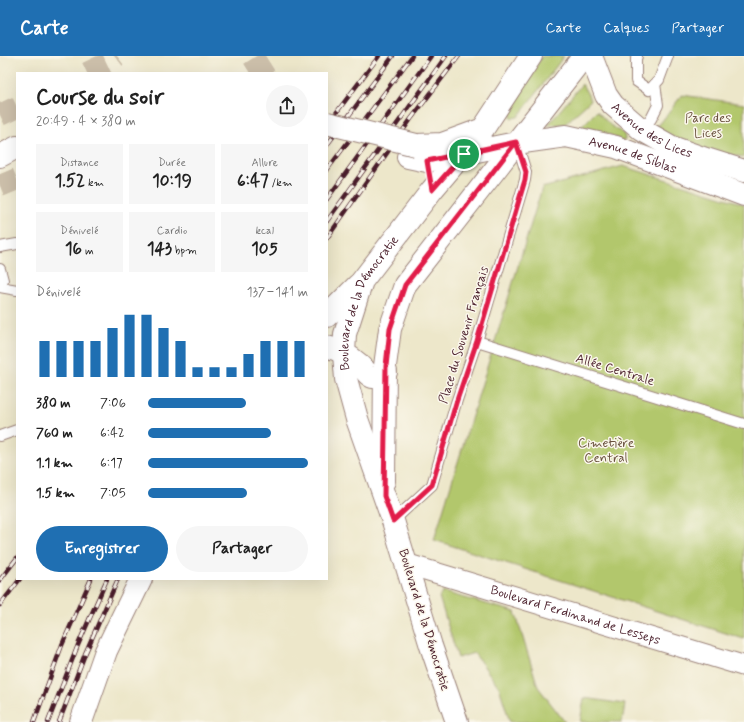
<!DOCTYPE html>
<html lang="fr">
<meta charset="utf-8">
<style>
:root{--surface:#fff;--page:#f6f6f6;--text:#222;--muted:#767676;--accent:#1f6fb2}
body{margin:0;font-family:Mynerve,sans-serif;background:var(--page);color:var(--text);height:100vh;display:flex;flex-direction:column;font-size:15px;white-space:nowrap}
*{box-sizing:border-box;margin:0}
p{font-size:13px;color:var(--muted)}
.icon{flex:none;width:22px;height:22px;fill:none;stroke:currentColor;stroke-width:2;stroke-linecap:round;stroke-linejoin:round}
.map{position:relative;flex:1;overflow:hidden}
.details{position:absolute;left:16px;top:16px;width:312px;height:508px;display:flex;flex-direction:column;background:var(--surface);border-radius:0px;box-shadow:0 4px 16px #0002}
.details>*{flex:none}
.pin{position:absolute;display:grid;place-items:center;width:34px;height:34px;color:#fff;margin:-17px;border:2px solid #fff;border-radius:50%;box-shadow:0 1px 4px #0007}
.round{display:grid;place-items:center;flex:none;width:42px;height:42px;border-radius:21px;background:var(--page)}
.head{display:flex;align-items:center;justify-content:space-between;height:68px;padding:0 20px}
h1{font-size:22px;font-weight:700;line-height:30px}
.stats{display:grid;grid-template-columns:repeat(3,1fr);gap:6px;height:68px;padding:4px 20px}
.stats div{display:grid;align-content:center;border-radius:0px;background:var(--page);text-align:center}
.stats b{font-size:17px;font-weight:700}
.stats small{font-size:11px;font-weight:400}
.stats p{font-size:11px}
.chart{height:112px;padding:8px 20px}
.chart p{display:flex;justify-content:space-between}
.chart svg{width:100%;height:72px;margin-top:4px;stroke:var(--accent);stroke-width:6}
.action{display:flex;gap:8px;margin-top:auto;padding:8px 20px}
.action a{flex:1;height:46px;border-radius:24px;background:var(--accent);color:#fff;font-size:16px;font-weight:700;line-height:46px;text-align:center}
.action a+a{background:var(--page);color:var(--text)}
ul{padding:0 20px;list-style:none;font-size:13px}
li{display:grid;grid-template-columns:64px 48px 1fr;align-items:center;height:30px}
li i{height:10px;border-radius:5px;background:var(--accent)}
header{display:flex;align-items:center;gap:24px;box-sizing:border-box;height:56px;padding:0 20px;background:var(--accent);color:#fff}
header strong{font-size:19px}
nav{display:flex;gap:22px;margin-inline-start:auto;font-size:14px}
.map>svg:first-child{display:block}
.green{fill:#b2c76c;stroke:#7e734c}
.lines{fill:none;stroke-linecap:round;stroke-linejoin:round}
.highway-tunnel{stroke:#ccbfaa;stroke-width:22;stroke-dasharray:22 11;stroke-linecap:butt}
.lane-casing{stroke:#9c837a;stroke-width:12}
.street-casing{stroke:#9c837a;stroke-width:22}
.secondary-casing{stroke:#9c837a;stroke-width:24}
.primary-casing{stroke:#9c837a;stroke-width:24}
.lane{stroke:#fff;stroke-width:10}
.street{stroke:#fff;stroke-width:20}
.secondary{stroke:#fff;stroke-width:22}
.primary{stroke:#fff;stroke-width:22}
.rail-casing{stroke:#4a1f2b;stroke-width:4.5}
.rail{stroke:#fbf7ec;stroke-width:3;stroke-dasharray:9;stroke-linecap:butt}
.primary-bridge-casing{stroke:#9c837a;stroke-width:24;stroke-linecap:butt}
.primary-bridge{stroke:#fff;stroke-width:22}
.route-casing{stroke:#fff;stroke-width:8}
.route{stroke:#e11d48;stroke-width:5}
.labels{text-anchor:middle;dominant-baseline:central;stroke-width:3;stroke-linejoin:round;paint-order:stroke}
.park-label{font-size:13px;fill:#69513e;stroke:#fbf7ec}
.street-label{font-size:13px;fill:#4a1f2b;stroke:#fbf7ec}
</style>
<header>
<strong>Carte</strong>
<nav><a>Carte</a><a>Calques</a><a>Partager</a></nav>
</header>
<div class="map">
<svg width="744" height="666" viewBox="0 0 744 666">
<rect width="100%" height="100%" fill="#fbf7ec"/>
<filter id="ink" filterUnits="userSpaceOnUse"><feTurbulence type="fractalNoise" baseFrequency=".025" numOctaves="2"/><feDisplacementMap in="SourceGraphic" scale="8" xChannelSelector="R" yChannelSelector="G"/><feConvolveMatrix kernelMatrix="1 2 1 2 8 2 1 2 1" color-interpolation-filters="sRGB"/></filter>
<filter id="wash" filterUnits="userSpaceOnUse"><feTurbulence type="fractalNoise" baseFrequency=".012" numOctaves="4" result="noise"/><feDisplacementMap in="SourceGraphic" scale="16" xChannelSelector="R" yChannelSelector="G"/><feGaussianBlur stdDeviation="0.9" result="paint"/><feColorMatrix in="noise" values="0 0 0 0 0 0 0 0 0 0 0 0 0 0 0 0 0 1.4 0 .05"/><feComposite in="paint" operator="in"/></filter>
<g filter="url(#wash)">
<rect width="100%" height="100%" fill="#ede7ca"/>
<g class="green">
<polygon points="542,0 564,0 518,61 512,62 511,61 511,53"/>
<polygon points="582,28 591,44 565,68 548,69"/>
<polygon points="682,39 744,48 744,101 672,91 642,74 659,69"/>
<polygon points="597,55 610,69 624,78 625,83 622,85 606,77 581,71"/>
<polygon points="623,110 744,148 744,583 434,484 542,132"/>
<polygon points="443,536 515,556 538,631 565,666 510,666 499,631 474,597 458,602 439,541"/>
<polygon points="584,642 625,648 622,666 580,666"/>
</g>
</g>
<g filter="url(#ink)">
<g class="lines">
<g class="highway-tunnel">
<polyline points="87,17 108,7 117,0"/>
<polyline points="250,17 277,0"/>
<polyline points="0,59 17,51"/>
<polyline points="0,130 17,123"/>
</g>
<defs>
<g id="lane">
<polyline points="637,0 636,3 636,25 649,34 659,24 668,0"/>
<polyline points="642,74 651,63 658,49 655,28"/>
<polyline points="0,191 17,188"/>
<polyline points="0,213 3,224 0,229"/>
<polyline points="0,231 17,234"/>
<polyline points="477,285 744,368"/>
<polyline points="0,380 17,374"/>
<polyline points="393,465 432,429 456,347 477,285 525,124 526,116 517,87"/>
</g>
<g id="street">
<path id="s1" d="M 407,508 L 744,610"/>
</g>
<g id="secondary">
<path id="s2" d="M 591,0 L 606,39 L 613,49 L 642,74 L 672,91 L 706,103 L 744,115"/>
<polyline points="327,260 358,229"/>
<path d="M 327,291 C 338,293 351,301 360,309 C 364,312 369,322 374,321 C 378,321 382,317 386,316"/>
<path id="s3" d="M 384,425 L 385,310 L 390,273 L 405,229 L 516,87 L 566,80 L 616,91 L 744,139"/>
<polyline points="81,666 106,595 141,523"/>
<path id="s4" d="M 457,666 L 431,590 L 393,465 L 357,363 L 346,323 L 344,298 L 345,278 L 362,225 L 432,134 L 471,88"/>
</g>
<g id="primary">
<polyline points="416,89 442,88 483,73 531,0"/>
<polyline points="0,100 17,91"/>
<polyline points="408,101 427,105 516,87 584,0"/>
</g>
</defs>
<use href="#lane" class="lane-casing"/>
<use href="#street" class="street-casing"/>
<use href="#secondary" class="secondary-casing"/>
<use href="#primary" class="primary-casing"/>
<use href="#lane" class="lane"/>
<use href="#street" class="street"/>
<use href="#secondary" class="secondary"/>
<use href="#primary" class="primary"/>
<defs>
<g id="rail">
<polyline points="327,69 379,0"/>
<polyline points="327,89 393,0"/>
<polyline points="327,114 412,0"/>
<polyline points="327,143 431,0"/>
<polyline points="327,165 446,0"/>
<polyline points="327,182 411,63 459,0"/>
<polyline points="0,524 17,502"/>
<polyline points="0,549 20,523"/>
<polyline points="34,666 62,589 91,523"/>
<polyline points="48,666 78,589 107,523"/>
<polyline points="59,666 85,598 118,523"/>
</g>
</defs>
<use href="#rail" class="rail-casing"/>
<use href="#rail" class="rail"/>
<defs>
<polyline id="primary-bridge" points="327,67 416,89"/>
</defs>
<use href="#primary-bridge" class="primary-bridge-casing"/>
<use href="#primary-bridge" class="primary-bridge"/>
</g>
</g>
<g class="lines" filter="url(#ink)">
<defs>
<polyline id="route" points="464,98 432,134 427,105 516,86 405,229 390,273 386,310 384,440 393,465 432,429 456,347 477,285 525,124 526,116 516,86 464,98"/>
</defs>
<use href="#route" class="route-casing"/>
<use href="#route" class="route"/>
</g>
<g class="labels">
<g class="park-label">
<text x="708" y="62">Parc des<tspan x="708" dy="15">Lices</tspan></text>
<text x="606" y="387">Cimetière<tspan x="606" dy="15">Central</tspan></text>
</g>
<g class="street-label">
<text stroke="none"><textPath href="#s2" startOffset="101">Avenue des Lices</textPath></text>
<text stroke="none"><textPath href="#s3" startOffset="499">Avenue de Siblas</textPath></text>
<text stroke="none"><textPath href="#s4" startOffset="443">Boulevard de la Démocratie</textPath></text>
<text transform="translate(464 279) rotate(-73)">Place du Souvenir Français</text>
<text transform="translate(615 314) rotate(17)">Allée Centrale</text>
<text stroke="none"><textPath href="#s1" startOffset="176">Boulevard Ferdinand de Lesseps</textPath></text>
<text transform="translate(424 564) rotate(73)">Boulevard de la Démocratie</text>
</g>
</g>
</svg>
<div class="pin" style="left:464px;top:98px;background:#1e9e55"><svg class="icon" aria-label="arrive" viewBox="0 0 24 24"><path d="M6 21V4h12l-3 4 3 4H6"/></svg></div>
<section class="details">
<div class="head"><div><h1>Course du soir</h1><p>20:49 · 4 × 380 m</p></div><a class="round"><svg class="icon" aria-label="share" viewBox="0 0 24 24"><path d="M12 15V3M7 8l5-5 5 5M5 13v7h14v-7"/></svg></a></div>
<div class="stats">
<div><p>Distance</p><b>1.52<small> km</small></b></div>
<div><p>Durée</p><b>10:19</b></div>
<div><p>Allure</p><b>6:47<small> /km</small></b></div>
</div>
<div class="stats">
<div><p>Dénivelé</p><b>16<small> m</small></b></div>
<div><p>Cardio</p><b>143<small> bpm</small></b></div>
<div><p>kcal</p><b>105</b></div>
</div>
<div class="chart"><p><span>Dénivelé</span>137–141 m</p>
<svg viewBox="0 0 160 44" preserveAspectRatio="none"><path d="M5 44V22M15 44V22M25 44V22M35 44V22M45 44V14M55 44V6M65 44V6M75 44V14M85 44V22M95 44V38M105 44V38M115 44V38M125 44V30M135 44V22M145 44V22M155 44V22"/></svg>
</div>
<ul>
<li><b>380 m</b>7:06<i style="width:61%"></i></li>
<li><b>760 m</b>6:42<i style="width:77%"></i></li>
<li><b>1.1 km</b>6:17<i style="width:100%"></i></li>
<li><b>1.5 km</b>7:05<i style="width:62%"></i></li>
</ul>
<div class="action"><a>Enregistrer</a><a>Partager</a></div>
</section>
</div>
